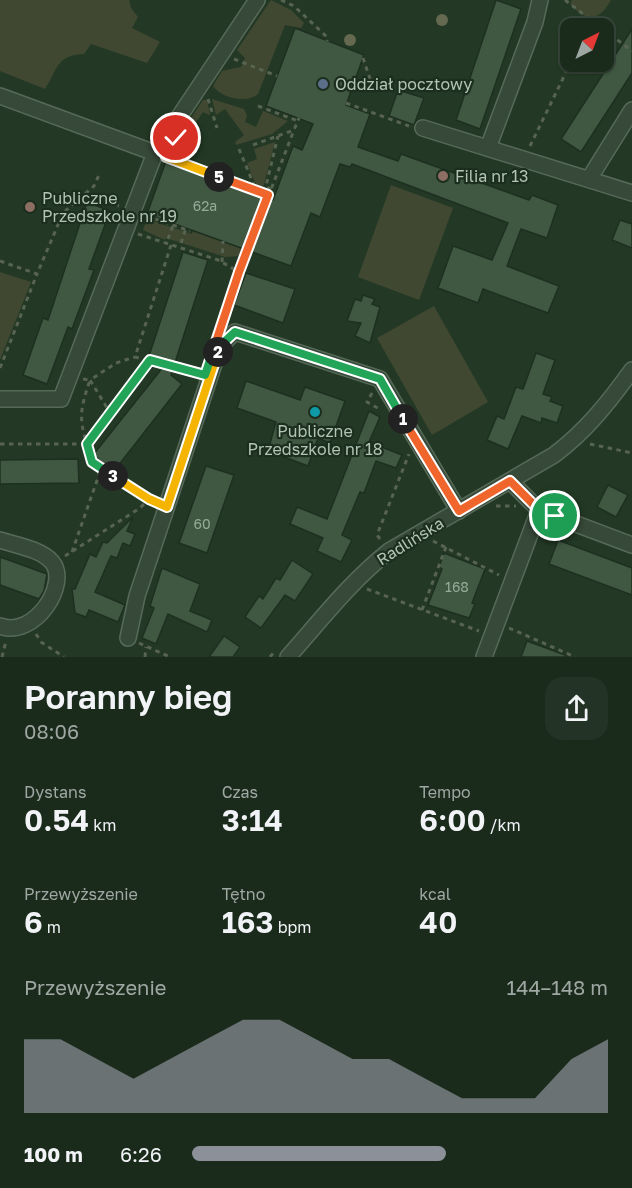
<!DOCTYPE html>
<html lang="pl">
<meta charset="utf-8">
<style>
:root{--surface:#1a2b1c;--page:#233325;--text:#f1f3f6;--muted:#9fa7a3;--line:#38473b;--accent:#8c9099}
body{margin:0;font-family:"Golos Text",sans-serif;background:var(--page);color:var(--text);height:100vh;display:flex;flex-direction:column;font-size:22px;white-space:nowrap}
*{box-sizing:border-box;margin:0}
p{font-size:20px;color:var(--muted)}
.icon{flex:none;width:33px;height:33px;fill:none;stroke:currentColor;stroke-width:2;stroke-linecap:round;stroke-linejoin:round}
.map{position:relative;height:657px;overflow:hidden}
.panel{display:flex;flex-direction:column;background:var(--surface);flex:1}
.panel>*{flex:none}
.needle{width:39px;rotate:42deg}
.buttons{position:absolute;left:560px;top:18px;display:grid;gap:12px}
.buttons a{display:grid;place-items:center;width:54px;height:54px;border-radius:12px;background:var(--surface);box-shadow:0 2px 4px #0004,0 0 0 2px var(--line);font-size:30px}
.pin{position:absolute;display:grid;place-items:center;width:51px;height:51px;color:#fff;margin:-26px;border:3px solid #fff;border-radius:50%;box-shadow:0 2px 6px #0007}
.km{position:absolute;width:30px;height:30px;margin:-15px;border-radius:50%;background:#222;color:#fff;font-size:16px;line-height:30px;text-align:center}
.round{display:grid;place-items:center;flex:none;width:63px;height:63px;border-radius:18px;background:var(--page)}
.summary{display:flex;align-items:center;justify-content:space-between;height:102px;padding:0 24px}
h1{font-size:33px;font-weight:600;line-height:45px}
.stats{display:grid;grid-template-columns:repeat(3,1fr);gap:9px;height:102px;padding:6px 24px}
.stats div{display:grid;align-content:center}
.stats b{font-size:30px;font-weight:600}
.stats small{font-size:16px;font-weight:400}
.stats p{font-size:16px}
.chart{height:168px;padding:12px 24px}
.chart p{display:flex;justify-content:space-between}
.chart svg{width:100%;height:108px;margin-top:6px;fill:var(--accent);opacity:.7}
ul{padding:0 24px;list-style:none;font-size:20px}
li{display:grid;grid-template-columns:96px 72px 1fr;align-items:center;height:45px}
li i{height:15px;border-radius:8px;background:var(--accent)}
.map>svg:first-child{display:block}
.green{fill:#404831}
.building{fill:#405842;stroke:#1e3020;stroke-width:1.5}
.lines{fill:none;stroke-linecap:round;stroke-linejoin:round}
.minor-casing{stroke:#576a59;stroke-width:18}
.path{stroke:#576451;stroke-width:3;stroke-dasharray:4.5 4.5;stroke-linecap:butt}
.minor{stroke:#374939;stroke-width:15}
.path-bridge{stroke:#576451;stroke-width:3;stroke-dasharray:4.5 4.5;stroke-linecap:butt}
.tree{fill:#64694f}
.split-1-casing{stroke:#fff;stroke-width:12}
.split-2-casing{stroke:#fff;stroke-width:12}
.split-3-casing{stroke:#fff;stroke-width:12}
.split-4-casing{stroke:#fff;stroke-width:12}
.split-5-casing{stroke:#fff;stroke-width:12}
.split-6-casing{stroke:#fff;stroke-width:12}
.split-1{stroke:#f0652b;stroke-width:8}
.split-2{stroke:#22a559;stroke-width:8}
.split-3{stroke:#f5b400;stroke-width:8}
.split-4{stroke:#22a559;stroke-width:8}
.split-5{stroke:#f0652b;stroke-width:8}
.split-6{stroke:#f5b400;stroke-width:8}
.service-dot{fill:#5c6f8a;stroke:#1c2e1e;stroke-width:2}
.education-dot{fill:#8d6e63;stroke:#1c2e1e;stroke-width:2}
.culture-dot{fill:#0f9aa8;stroke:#1c2e1e;stroke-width:2}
.labels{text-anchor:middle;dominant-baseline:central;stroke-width:4.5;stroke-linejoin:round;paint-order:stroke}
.number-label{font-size:14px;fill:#96aa98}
.poi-label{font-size:16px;fill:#b2c5b4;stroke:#1c2e1e;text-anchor:start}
.street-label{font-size:16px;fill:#b2c5b4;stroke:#1c2e1e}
</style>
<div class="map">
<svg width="632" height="657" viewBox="0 0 632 657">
<rect width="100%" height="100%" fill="#233925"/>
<g class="green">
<path d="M 0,0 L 129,0 L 131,8 L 138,17 L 132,28 L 160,42 L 147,63 L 91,44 L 84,54 C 56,55 58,69 45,89 L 0,71 Z"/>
<path d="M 271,0 L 291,10 L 304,23 L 301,28 L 285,25 L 258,94 C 246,104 221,98 213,86 L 222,71 L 241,67 L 245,58 L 237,50 Z"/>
<path d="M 572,0 L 611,0 C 599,22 586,22 570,4 Z"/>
<polygon points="212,99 244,109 247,116 245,122 256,127 263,111 288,121 272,134 236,145 235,142 244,135 225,109 216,115"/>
<polygon points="203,100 207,100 210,114 209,115 203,112 187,136 183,130"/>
<polygon points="275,142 263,188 256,185 247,163 257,159 254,149"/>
<polygon points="391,185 453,208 419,300 358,277"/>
<polygon points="147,219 192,234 193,230 243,249 240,256 225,257 166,238 165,240 143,230"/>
<polygon points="0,272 31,282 0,360"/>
<polygon points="434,306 488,402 432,435 377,338"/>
</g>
<g class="building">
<polygon points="496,0 521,9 480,129 456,120"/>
<polygon points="295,28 364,55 346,105 370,114 358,147 398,161 401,154 529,200 532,195 558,205 547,238 521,229 507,266 559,286 548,313 483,289 478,303 438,288 453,246 492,260 508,223 352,164 350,167 340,164 320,217 311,213 291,266 147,214 166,161 273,200 293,146 302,150 313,124 266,106"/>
<polygon points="632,29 632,73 581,152 561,139"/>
<polygon points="398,90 424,98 414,125 389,116"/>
<polygon points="87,202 110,211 89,269 94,270 72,329 68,327 47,384 23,375 43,318 48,320"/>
<polygon points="620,220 632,224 632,248 612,240"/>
<polygon points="183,252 208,260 171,375 182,384 114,471 93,455 167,362 149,356"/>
<polygon points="246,273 295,289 283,323 234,305"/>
<polygon points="363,295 375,299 372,304 380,307 370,343 355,336 361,323 347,321 355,299 361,301"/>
<polygon points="536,353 555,360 543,394 552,397 550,401 563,406 557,423 542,418 541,423 522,416 508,449 487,440 497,416 504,419 516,387 523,389"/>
<polygon points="246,381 300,400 305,387 345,401 330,443 318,438 308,466 268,451 276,422 237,408"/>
<polygon points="369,411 380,417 369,442 402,455 396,468 376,461 364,493 360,492 342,535 352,540 341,562 317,551 323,538 290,524 297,507 327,519"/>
<polygon points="78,459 79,483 0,484 0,460"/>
<polygon points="206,466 234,475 207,553 179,543"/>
<polygon points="608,485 628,495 616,517 597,507"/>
<polygon points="133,517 127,531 135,534 130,546 123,543 117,558 111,556 95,592 125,605 118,622 89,610 86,617 75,613 72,589 75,589 90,554 96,557 103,542 107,543"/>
<polygon points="558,540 632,568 632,595 549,564"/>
<polygon points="444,553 485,569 472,603 475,604 469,618 428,605 442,569 439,567"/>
<polygon points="0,557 47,574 44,591 39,599 0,585"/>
<polygon points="292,560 313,574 295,601 285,595 261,628 245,617 259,596 263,599 276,578 280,580"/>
<polygon points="162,568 200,584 190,611 212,620 207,632 168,614 156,644 142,638 154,608 150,606"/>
<polygon points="224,636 240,647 233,657 209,657"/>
<polygon points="527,641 568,656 568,657 521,657"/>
</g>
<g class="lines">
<defs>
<g id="minor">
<polyline points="0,96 155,153"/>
<polyline points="423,128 632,193"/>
<polyline points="488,148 535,22 540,0"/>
<polyline points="589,179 632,110"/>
<polyline points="0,399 61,399 155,153 257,0"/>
<polyline points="510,481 539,510 632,545"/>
<path d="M 0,540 C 15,545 41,549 52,562 C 70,583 35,639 0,626"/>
<polyline points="128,638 137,596 220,346 235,332 380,379 459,511"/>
<path d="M 288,657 C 321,620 350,582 389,551 L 554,455 C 586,431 609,402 632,370"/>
<polyline points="484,657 539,510"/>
</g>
</defs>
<use href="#minor" class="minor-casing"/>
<g class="path">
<polyline points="281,0 294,6 328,38 327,41"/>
<polyline points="565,0 591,20"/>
<polyline points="587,28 591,20 602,28"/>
<polyline points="603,29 632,51"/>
<polyline points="363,58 371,82"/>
<polyline points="234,59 277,76"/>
<polyline points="208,99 217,128"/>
<polyline points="346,103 409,126"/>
<polyline points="258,106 298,121"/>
<polyline points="253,145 294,130 299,118"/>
<polyline points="530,146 571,62"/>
<polyline points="239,149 256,190"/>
<polyline points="169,159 268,195"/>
<polyline points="271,190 266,186 278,136"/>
<polyline points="83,196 119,206"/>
<polyline points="147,216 190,231"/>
<polyline points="138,234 218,260 239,272 223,323"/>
<polyline points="171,245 135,357 197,373"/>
<polyline points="0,261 37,274 63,213 94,186 99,175"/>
<polyline points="222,262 223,241"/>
<polyline points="239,272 294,130"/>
<polyline points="0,368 37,274"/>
<path d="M 83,379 L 90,380 C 81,407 78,417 87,444 L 109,411 L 90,380 L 116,363 L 135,357"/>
<polyline points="372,393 367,402 381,410"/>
<polyline points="109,411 149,361"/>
<polyline points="0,444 87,444 91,462 153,501"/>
<polyline points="590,444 632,453"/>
<polyline points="496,506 516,506"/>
<polyline points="380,539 377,535 409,454"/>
<polyline points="433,541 499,575"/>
<polyline points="72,552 101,469"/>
<polyline points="65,556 140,508 149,499"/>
<polyline points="367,589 479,631"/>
<polyline points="422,610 446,547"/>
<polyline points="509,628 575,657"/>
<polyline points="36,634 41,642 64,657"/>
<polyline points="139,643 170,657"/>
<polyline points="2,657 6,641"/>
<polyline points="145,657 146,647"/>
<polyline points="270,657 275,651"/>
</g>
<use href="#minor" class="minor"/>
<g class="path-bridge">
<polyline points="168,239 174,223"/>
<polyline points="181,243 186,228"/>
</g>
</g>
<g class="tree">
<circle cx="442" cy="20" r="6"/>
<circle cx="350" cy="40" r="6"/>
</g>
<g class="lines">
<defs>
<polyline id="split-1" points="403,419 459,511 510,481 539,510 555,516"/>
<polyline id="split-2" points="218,352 220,346 235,332 380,379 403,419"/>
<polyline id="split-3" points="113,476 149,499 167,507 218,352"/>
<polyline id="split-4" points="113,476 92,462 87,444 150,360 205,375 211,357"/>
<polyline id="split-5" points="211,357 239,272 268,195 219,177"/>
<polyline id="split-6" points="176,138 166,157 219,177"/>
</defs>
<use href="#split-1" class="split-1-casing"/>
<use href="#split-2" class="split-2-casing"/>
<use href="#split-3" class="split-3-casing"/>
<use href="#split-4" class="split-4-casing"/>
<use href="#split-5" class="split-5-casing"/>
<use href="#split-6" class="split-6-casing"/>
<use href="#split-1" class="split-1"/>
<use href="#split-2" class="split-2"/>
<use href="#split-3" class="split-3"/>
<use href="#split-4" class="split-4"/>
<use href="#split-5" class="split-5"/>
<use href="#split-6" class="split-6"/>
</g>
<circle class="service-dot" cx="323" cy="84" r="6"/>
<g class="education-dot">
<circle cx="443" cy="176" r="6"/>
<circle cx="30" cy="207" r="6"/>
</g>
<circle class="culture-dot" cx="315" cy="412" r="6"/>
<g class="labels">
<g class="number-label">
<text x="205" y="205">62a</text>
<text x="202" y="523">60</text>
<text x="457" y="586">168</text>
</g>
<g class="poi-label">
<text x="335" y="84">Oddział pocztowy</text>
<text x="455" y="176">Filia nr 13</text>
<text x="42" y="198">Publiczne<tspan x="42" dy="18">Przedszkole nr 19</tspan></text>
<text x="315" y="431" text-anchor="middle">Publiczne<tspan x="315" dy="18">Przedszkole nr 18</tspan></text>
</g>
<g class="street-label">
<text transform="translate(410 541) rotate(-32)">Radlińska</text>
</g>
</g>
</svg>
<div class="buttons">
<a><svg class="needle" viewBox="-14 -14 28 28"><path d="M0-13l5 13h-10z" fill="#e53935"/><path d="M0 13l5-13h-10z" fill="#9fa7a3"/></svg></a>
</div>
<div class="pin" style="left:555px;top:516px;background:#1e9e55"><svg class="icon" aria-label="arrive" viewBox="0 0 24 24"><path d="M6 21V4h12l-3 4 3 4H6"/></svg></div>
<div class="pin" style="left:176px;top:138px;background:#d93025"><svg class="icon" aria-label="check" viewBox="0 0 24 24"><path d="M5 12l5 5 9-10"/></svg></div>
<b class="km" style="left:403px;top:419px">1</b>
<b class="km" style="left:218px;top:352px">2</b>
<b class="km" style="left:113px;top:476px">3</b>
<b class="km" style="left:219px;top:177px">5</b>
</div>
<section class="panel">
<div class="summary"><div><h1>Poranny bieg</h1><p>08:06</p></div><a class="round"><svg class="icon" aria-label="share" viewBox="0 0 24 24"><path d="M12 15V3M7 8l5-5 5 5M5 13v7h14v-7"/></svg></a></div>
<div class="stats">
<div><p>Dystans</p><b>0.54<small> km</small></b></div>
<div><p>Czas</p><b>3:14</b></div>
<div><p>Tempo</p><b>6:00<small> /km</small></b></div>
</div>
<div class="stats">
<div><p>Przewyższenie</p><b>6<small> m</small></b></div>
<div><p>Tętno</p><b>163<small> bpm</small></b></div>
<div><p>kcal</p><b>40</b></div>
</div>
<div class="chart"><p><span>Przewyższenie</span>144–148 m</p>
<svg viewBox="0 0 160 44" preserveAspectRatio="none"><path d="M0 44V14L10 14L20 22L30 30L40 22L50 14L60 6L70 6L80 14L90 22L100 22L110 30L120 38L130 38L140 38L150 22L160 14V44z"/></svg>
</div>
<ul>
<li><b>100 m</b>6:26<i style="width:61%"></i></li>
</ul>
</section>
